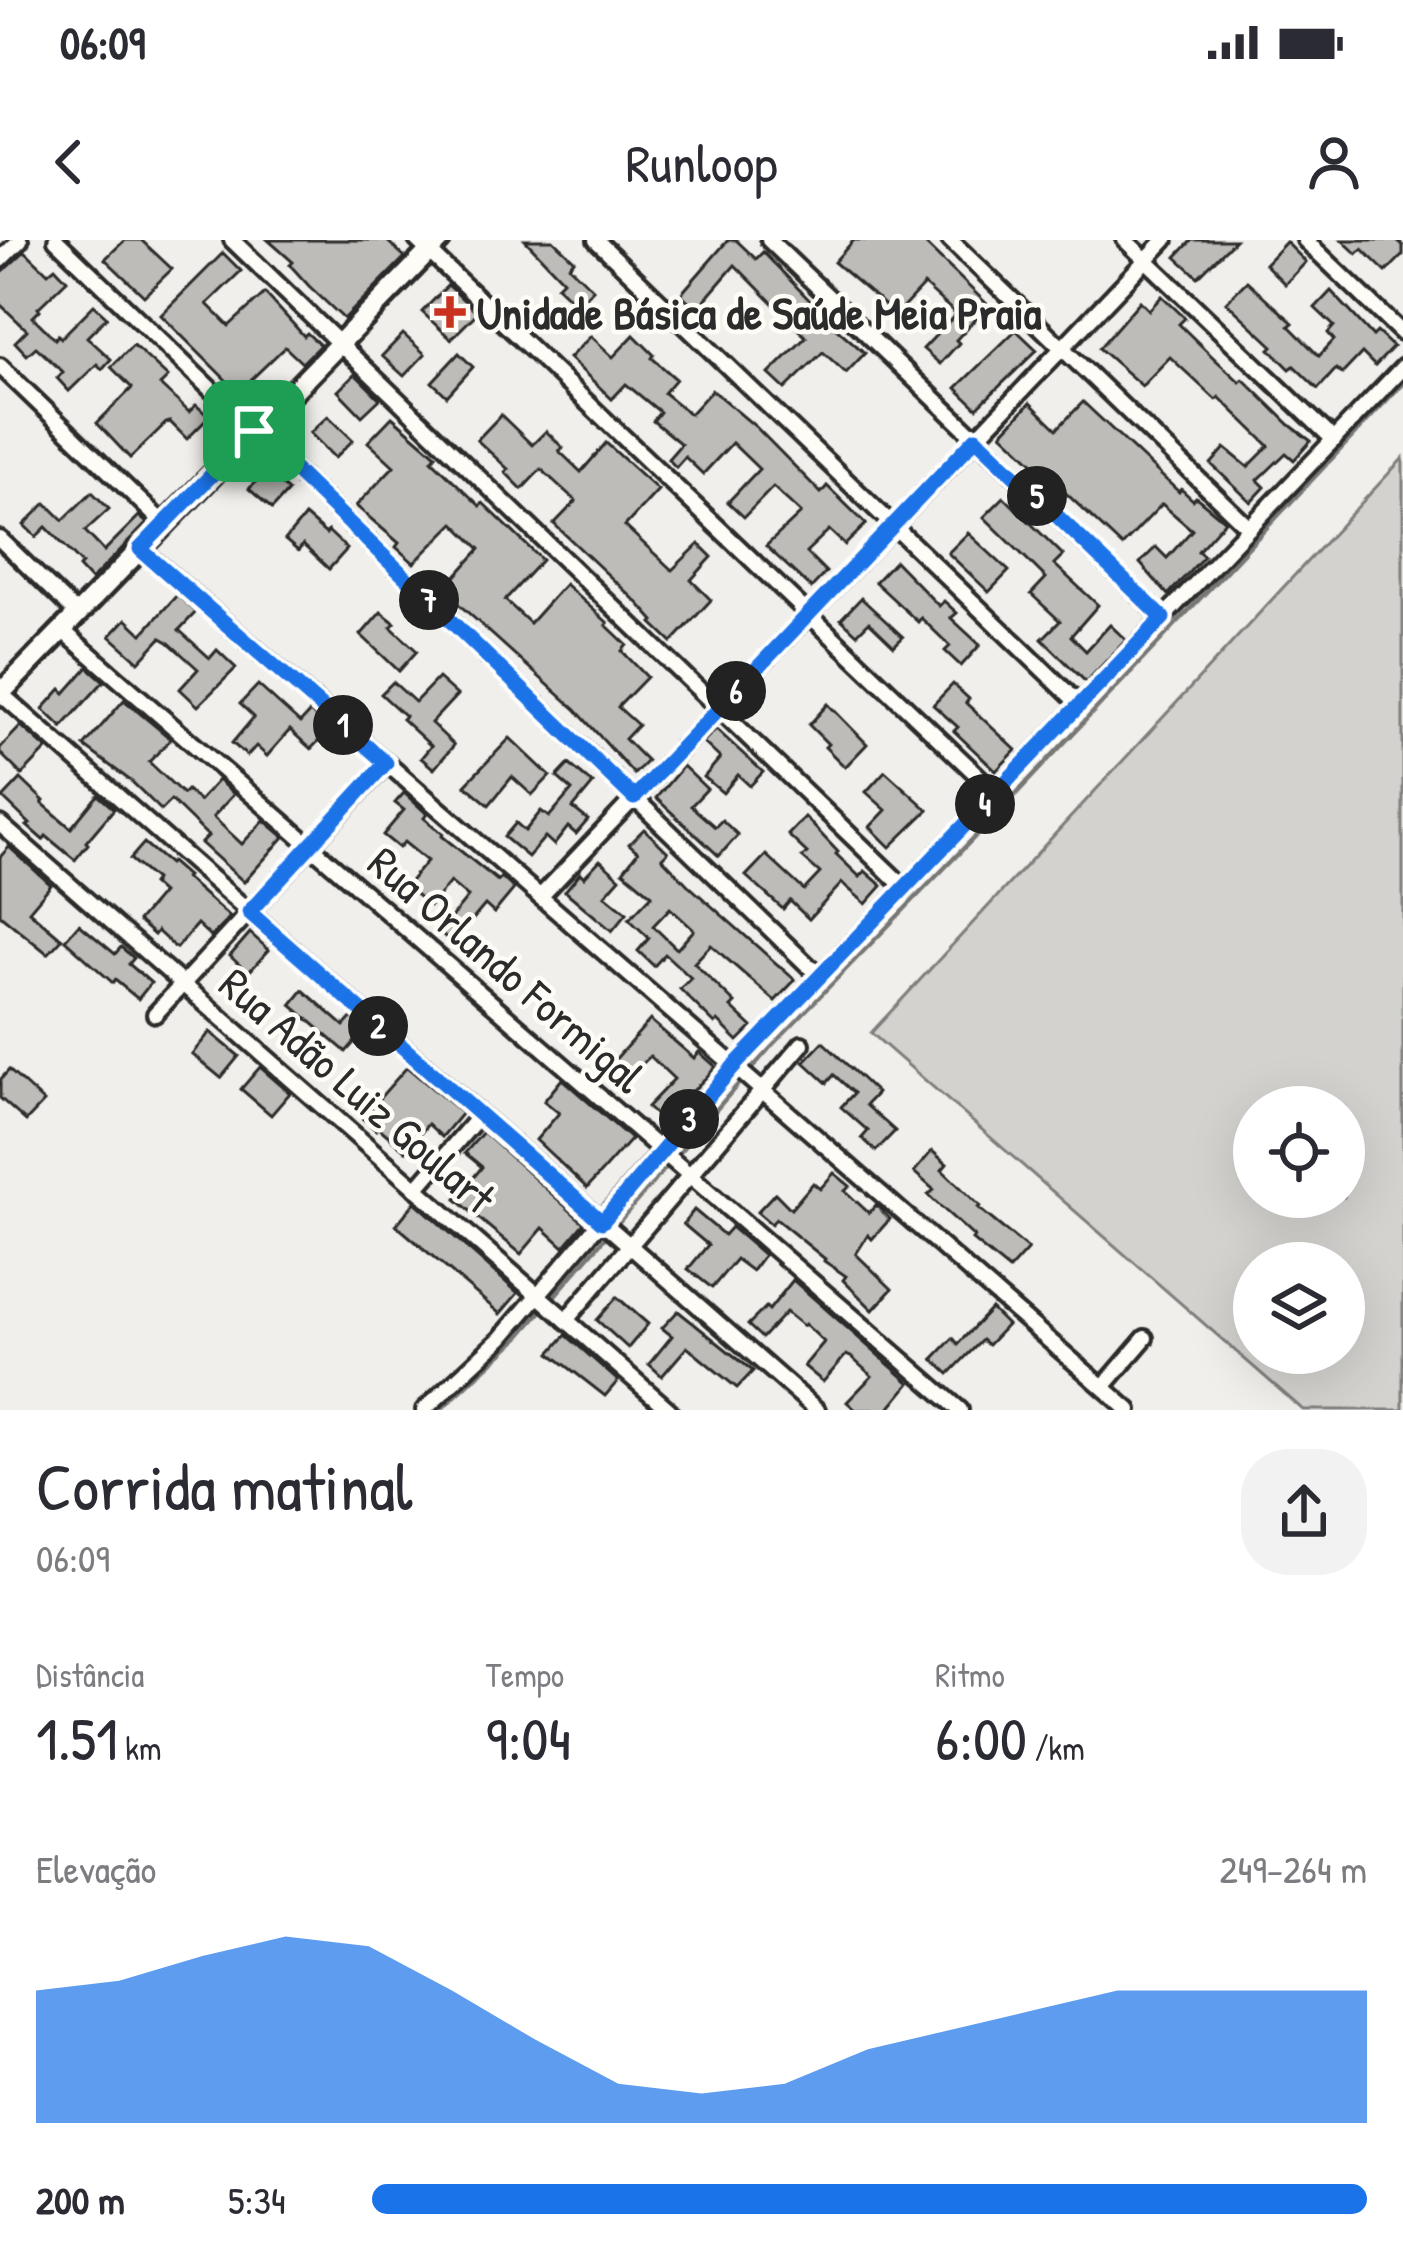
<!DOCTYPE html>
<html lang="pt">
<meta charset="utf-8">
<style>
:root{--surface:#fff;--page:#f2f2f3;--text:#2b2b33;--muted:#7c7c81;--accent:#1a73e8}
body{margin:0;font-family:"Patrick Hand",sans-serif;background:var(--page);color:var(--text);height:100vh;display:flex;flex-direction:column;font-size:45px;white-space:nowrap}
*{box-sizing:border-box;margin:0}
p{font-size:39px;color:var(--muted)}
.icon{flex:none;width:66px;height:66px;fill:none;stroke:currentColor;stroke-width:2;stroke-linecap:round;stroke-linejoin:round}
.map{position:relative;height:1170px;overflow:hidden}
.details{display:flex;flex-direction:column;background:var(--surface);flex:1}
.details>*{flex:none}
.buttons{position:absolute;left:1233px;top:846px;display:grid;gap:24px}
.buttons a{display:grid;place-items:center;width:132px;height:132px;border-radius:50%;background:var(--surface);box-shadow:0 12px 48px #0002;font-size:60px}
.pin{position:absolute;display:grid;place-items:center;width:102px;height:102px;color:#fff;margin:-51px;border-radius:24px;box-shadow:0 6px 18px #0006}
.km{position:absolute;width:60px;height:60px;margin:-30px;border-radius:50%;background:#222;color:#fff;font-size:33px;line-height:60px;text-align:center}
.round{display:grid;place-items:center;flex:none;width:126px;height:126px;border-radius:48px;background:var(--page)}
.head{display:flex;align-items:center;justify-content:space-between;height:204px;padding:0 36px}
h1{font-size:66px;font-weight:600;line-height:90px}
.figures{display:grid;grid-template-columns:repeat(3,1fr);gap:18px;height:204px;padding:12px 36px}
.figures div{display:grid;align-content:center}
.figures b{font-size:60px;font-weight:600}
.figures small{font-size:33px;font-weight:400}
.figures p{font-size:33px}
.chart{height:336px;padding:24px 36px}
.chart p{display:flex;justify-content:space-between}
.chart svg{width:100%;height:216px;margin-top:12px;fill:var(--accent);opacity:.7}
ul{padding:0 36px;list-style:none;font-size:39px}
li{display:grid;grid-template-columns:192px 144px 1fr;align-items:center;height:90px}
li i{height:30px;border-radius:15px;background:var(--accent)}
.status{display:flex;justify-content:space-between;align-items:center;height:84px;padding:0 60px;background:var(--surface);direction:ltr}
.status svg{height:33px;fill:currentColor}
header{display:flex;justify-content:space-between;align-items:center;height:156px;padding:0 36px;background:var(--surface);font-size:54px;font-weight:600}
.map>svg:first-child{display:block}
.green{fill:#d3d2cf;stroke:#7f7e7d;stroke-width:3;fill-rule:evenodd}
.lines{fill:none;stroke-linecap:round;stroke-linejoin:round}
.stream{stroke:#777775;stroke-width:4.5}
.building{fill:#bdbcb8;stroke:#2b2b2b;stroke-width:3;fill-rule:evenodd}
.minor-casing{stroke:#2b2b2b;stroke-width:22}
.major-casing{stroke:#2b2b2b;stroke-width:27}
.minor{stroke:#fdfcf7;stroke-width:14}
.major{stroke:#fdfcf7;stroke-width:18}
.route-casing{stroke:#fff;stroke-width:24}
.route{stroke:#1a73e8;stroke-width:15}
.poi-dot{fill:#c8321e;stroke:#fdfcf7;stroke-width:4.5}
.labels{text-anchor:middle;dominant-baseline:central;stroke-width:9;stroke-linejoin:round;paint-order:stroke}
.poi-label{font-size:45px;font-weight:bold;fill:#2b2b2b;stroke:#fdfcf7;text-anchor:start}
.street-label{font-size:45px;fill:#2b2b2b;stroke:#fdfcf7}
</style>
<div class="status"><b>06:09</b><svg viewBox="0 0 49 12"><path d="M0 12V9h3v3zM5 12V6h3v6zM10 12V3h3v9zM15 12V0h3v12zM26 1h20v11H26zM47 4h2v5h-2z"/></svg></div>
<header><svg class="icon" aria-label="back" viewBox="0 0 24 24"><path d="M15 5l-7 7 7 7"/></svg>Runloop<svg class="icon" aria-label="person" viewBox="0 0 24 24"><circle cx="12" cy="8" r="4"/><path d="M4 21q1-7 8-7t8 7"/></svg></header>
<div class="map">
<svg width="1403" height="1170" viewBox="0 0 1403 1170">
<rect width="100%" height="100%" fill="#f0efeb"/>
<filter id="ink" filterUnits="userSpaceOnUse"><feTurbulence type="fractalNoise" baseFrequency=".00833" numOctaves="2"/><feDisplacementMap in="SourceGraphic" scale="24" xChannelSelector="R" yChannelSelector="G"/><feConvolveMatrix kernelMatrix="1 2 1 2 8 2 1 2 1" color-interpolation-filters="sRGB"/></filter>
<g filter="url(#ink)">
<path class="green" d="M 1403,218 L 1403,1170 L 1303,1170 L 871,793 ZM 1254,867 L 1344,867 L 1344,957 L 1254,957 ZM 1254,1023 L 1344,1023 L 1344,1113 L 1254,1113 Z"/>
<g class="lines">
<polyline class="stream" points="440,1170 517,1099 773,804 997,574 1403,143"/>
</g>
<g class="building">
<polygon points="125,0 141,0 172,29 144,56 105,19"/>
<polygon points="268,0 386,0 405,17 344,79 309,46 290,25 293,22"/>
<polygon points="525,0 553,0 574,20 569,26 593,49 577,65 557,46 563,40"/>
<polygon points="728,0 736,0 756,19 763,12 821,72 819,73 865,113 846,133 823,112 785,149 769,134 806,97 735,25 697,69 681,54"/>
<polygon points="854,0 921,0 988,65 956,100 959,103 940,124 923,109 956,74 924,45 896,75 834,22"/>
<polygon points="1192,0 1235,0 1198,37 1176,17"/>
<polygon points="1342,0 1396,0 1403,6 1403,15 1386,32 1362,9 1357,14"/>
<polygon points="1286,2 1306,22 1285,44 1265,24"/>
<polygon points="25,11 48,33 55,27 67,40 38,68 40,70 33,77 55,99 58,95 61,98 94,65 107,77 87,97 111,119 102,129 97,124 69,151 57,138 63,132 36,107 27,115 15,102 27,90 0,64 0,34"/>
<polygon points="223,13 241,31 207,64 229,86 265,53 304,96 307,93 320,105 302,123 285,107 238,152 161,75"/>
<polygon points="1247,41 1293,83 1289,86 1319,116 1334,100 1328,93 1334,86 1315,68 1331,51 1373,96 1377,92 1393,107 1375,126 1362,113 1342,134 1336,129 1318,149 1294,126 1290,129 1270,109 1273,106 1226,62"/>
<polygon points="448,45 477,73 451,99 422,72"/>
<polygon points="1162,56 1185,78 1179,84 1216,120 1240,142 1243,139 1290,185 1311,201 1294,220 1286,213 1258,240 1265,247 1251,262 1211,224 1225,208 1248,227 1269,206 1219,157 1216,160 1170,117 1142,146 1099,108 1140,61 1149,70"/>
<polygon points="1016,90 1037,110 977,168 956,148"/>
<polygon points="403,94 425,114 404,136 382,116"/>
<polygon points="634,95 654,115 652,118 676,139 664,153 690,174 712,150 756,187 821,253 827,246 866,284 845,305 829,290 806,312 826,332 811,348 766,306 801,273 773,247 744,277 728,262 759,229 732,203 703,234 685,217 676,227 668,219 681,204 653,181 660,172 626,144 612,159 569,118 591,96 613,117"/>
<polygon points="133,105 168,137 160,145 189,172 196,165 209,177 187,199 170,182 166,183 130,218 97,183 132,148 111,127"/>
<polygon points="459,113 473,127 447,156 432,142"/>
<polygon points="355,134 380,159 362,176 338,151"/>
<polygon points="1083,162 1179,252 1181,249 1193,260 1196,257 1225,281 1198,311 1204,316 1168,355 1140,323 1156,307 1167,318 1192,290 1162,264 1122,306 1002,193 1030,163 1057,189"/>
<polygon points="501,175 532,205 546,191 563,208 559,211 581,232 606,203 658,250 625,286 672,330 699,304 712,317 691,340 711,360 672,402 652,383 654,381 639,364 554,284 576,261 541,229 522,249 505,232 508,229 477,200"/>
<polygon points="328,176 353,200 335,218 310,193"/>
<polygon points="392,177 436,215 432,220 480,266 483,263 542,320 505,360 530,383 565,344 608,383 606,385 627,405 622,411 647,437 618,467 638,485 625,499 647,521 634,534 576,470 443,350 480,309 454,283 414,323 396,307 399,303 356,266 394,226 368,202"/>
<polygon points="266,231 288,251 272,269 249,249"/>
<polygon points="92,252 109,269 85,291 104,311 139,276 147,283 91,340 79,327 82,324 46,287 36,297 24,285 46,263 63,280"/>
<polygon points="1004,257 1063,315 1054,324 1098,365 1071,396 1086,411 1110,385 1126,400 1086,442 1042,399 1060,381 1031,354 1046,338 984,277"/>
<polygon points="305,276 326,294 328,291 347,309 329,329 303,305 298,311 285,300"/>
<polygon points="968,293 1009,331 989,352 948,313"/>
<polygon points="895,321 939,366 944,361 957,373 951,378 980,405 961,426 945,411 950,406 921,378 918,382 875,342"/>
<polygon points="177,355 196,372 179,390 210,418 217,410 236,428 198,466 180,449 198,429 168,402 161,398 139,422 110,396 126,379 142,394"/>
<polygon points="861,358 903,397 894,406 869,382 857,394 841,379"/>
<polygon points="381,372 395,383 391,387 417,411 399,431 361,395"/>
<polygon points="88,427 104,441 62,487 43,469 61,449 65,453"/>
<polygon points="438,438 457,455 431,483 454,505 434,529 421,518 431,506 402,479 405,476 381,454 393,442 415,462"/>
<polygon points="953,444 969,459 966,463 1016,510 996,531 954,491 958,487 933,465"/>
<polygon points="258,445 300,483 310,472 329,490 311,509 290,490 267,516 256,506 247,516 232,503 254,477 240,464"/>
<polygon points="124,460 171,499 149,522 183,554 187,550 199,561 218,540 234,554 213,577 242,604 264,580 284,597 244,642 201,603 208,596 171,560 161,570 132,542 84,506"/>
<polygon points="828,464 867,504 845,527 825,507 828,504 809,485"/>
<polygon points="21,486 47,509 22,535 0,513 0,508"/>
<polygon points="716,489 763,532 750,546 738,535 723,553 704,537 720,518 703,502"/>
<polygon points="510,498 550,536 532,555 512,537 489,565 465,545"/>
<polygon points="569,524 593,544 573,568 588,580 576,594 568,587 554,605 545,597 528,617 504,597 516,583 525,591 541,571 549,577 572,550 557,537"/>
<polygon points="683,526 707,549 691,566 715,587 722,580 738,595 719,616 656,558"/>
<polygon points="885,531 928,570 890,607 870,587 886,570 866,552"/>
<polygon points="21,539 44,561 42,563 71,588 98,555 114,569 86,602 88,604 75,620 46,596 43,600 27,586 30,584 3,558"/>
<polygon points="404,553 427,574 424,578 443,594 442,596 498,641 501,637 514,649 494,673 485,665 453,703 439,692 468,657 450,642 430,666 406,646 427,621 404,602 399,608 383,595 404,570 395,563"/>
<polygon points="805,577 838,612 836,614 860,637 865,631 882,646 866,664 842,643 809,679 790,661 783,669 746,636 766,615 804,650 820,633 802,617 807,613 788,595"/>
<path d="M 644,589 L 668,612 L 662,618 L 688,645 L 795,740 L 775,761 L 711,705 L 694,723 L 735,763 L 731,767 L 752,787 L 738,801 L 718,781 L 715,784 L 680,749 L 691,738 L 665,714 L 654,726 L 638,711 L 649,698 L 629,679 L 652,655 L 623,631 L 638,612 L 629,604 ZM 670,668 L 694,690 L 677,709 L 653,686 Z"/>
<polygon points="144,603 169,624 171,622 187,636 185,638 230,677 211,697 197,684 176,708 157,691 154,695 138,681 162,653 152,644 155,640 130,619"/>
<polygon points="9,607 51,645 29,671 62,699 48,714 0,675 0,617"/>
<polygon points="600,620 620,638 605,655 627,673 612,691 565,651 580,633 584,637"/>
<polygon points="79,684 115,714 121,707 134,718 129,724 151,743 138,759 115,740 113,743 65,700"/>
<polygon points="250,693 269,710 248,733 230,716"/>
<polygon points="303,750 344,786 352,777 366,789 346,812 291,765"/>
<polygon points="650,780 694,818 699,812 716,827 663,882 647,867 674,839 650,816 621,846 605,831"/>
<polygon points="210,792 239,816 221,838 192,814"/>
<polygon points="823,802 877,853 866,865 895,891 876,911 862,898 868,891 841,867 854,853 834,835 827,843 804,822"/>
<polygon points="260,827 290,853 271,875 241,849"/>
<polygon points="407,827 462,873 442,897 428,884 406,911 378,887 376,890 362,878"/>
<polygon points="9,830 44,862 26,881 0,858 0,840"/>
<polygon points="562,839 631,899 587,948 536,900 559,873 544,861"/>
<polygon points="483,892 584,983 564,1007 543,988 521,1014 456,959 482,927 465,913"/>
<polygon points="932,911 947,924 942,930 980,966 978,968 1028,1009 1009,1030 972,1000 974,997 928,955 934,950 914,932"/>
<polygon points="834,933 850,946 845,951 869,973 876,965 890,979 872,999 868,995 856,1014 892,1049 873,1070 843,1040 846,1036 824,1021 825,1019 776,979 771,984 757,972 775,953 791,969 813,943 820,949"/>
<polygon points="415,962 518,1053 500,1074 396,985"/>
<polygon points="694,970 724,995 731,987 764,1015 752,1031 736,1019 712,1048 688,1029 708,1005 683,984"/>
<polygon points="793,1040 910,1143 888,1170 856,1170 847,1162 872,1136 851,1117 846,1115 823,1142 804,1126 824,1102 805,1084 803,1086 786,1072 762,1098 748,1085 766,1067 769,1070"/>
<polygon points="617,1057 648,1084 628,1108 597,1080"/>
<polygon points="991,1069 1007,1085 988,1105 982,1100 949,1134 933,1119 953,1098 958,1104"/>
<polygon points="678,1071 753,1131 737,1148 687,1107 662,1136 649,1124 672,1096 662,1088"/>
<polygon points="566,1095 618,1141 605,1156 550,1113"/>
</g>
<g class="lines">
<defs>
<g id="minor">
<polyline points="56,0 820,737"/>
<polyline points="232,0 905,648"/>
<polyline points="417,0 996,553"/>
<polyline points="596,0 1080,465"/>
<polyline points="769,0 1163,378"/>
<polyline points="950,0 1249,288"/>
<polyline points="1125,0 1334,200"/>
<polyline points="1305,0 1403,94"/>
<polyline points="0,20 20,0"/>
<polyline points="0,126 164,284"/>
<polyline points="0,299 77,374"/>
<polyline points="141,309 1129,1170"/>
<polyline points="62,390 960,1170"/>
<polyline points="0,453 817,1170"/>
<polyline points="0,584 669,1170"/>
<polyline points="540,657 1165,0"/>
<polyline points="155,774 387,523"/>
<polyline points="416,949 480,875"/>
<polyline points="566,1080 802,804"/>
<polyline points="1103,1147 1145,1098"/>
<polyline points="424,1170 501,1098 734,826 1403,127"/>
</g>
<polyline id="major" points="0,454 440,0"/>
</defs>
<use href="#minor" class="minor-casing"/>
<use href="#major" class="major-casing"/>
<use href="#minor" class="minor"/>
<use href="#major" class="major"/>
</g>
</g>
<g class="lines" filter="url(#ink)">
<defs>
<polygon id="route" points="254,191 634,558 976,198 1163,378 734,826 602,982 249,672 386,523 140,309"/>
</defs>
<use href="#route" class="route-casing"/>
<use href="#route" class="route"/>
</g>
<path class="poi-dot" d="M444 54h12v12h12v12h-12v12h-12v-12h-12v-12h12z"/>
<g class="labels">
<g class="poi-label">
<text x="477" y="72">Unidade Básica de Saúde Meia Praia</text>
</g>
<g class="street-label">
<text transform="translate(507 729) rotate(41)">Rua Orlando Formigal</text>
<text transform="translate(358 850) rotate(41)">Rua Adão Luiz Goulart</text>
</g>
</g>
</svg>
<div class="buttons">
<a><svg class="icon" aria-label="locate" viewBox="0 0 24 24"><circle cx="12" cy="12" r="6"/><path d="M12 2v4M12 18v4M2 12h4M18 12h4"/></svg></a>
<a><svg class="icon" aria-label="layers" viewBox="0 0 24 24"><path d="M12 4l9 5-9 5-9-5zM3 14l9 5 9-5"/></svg></a>
</div>
<div class="pin" style="left:254px;top:191px;background:#1e9e55"><svg class="icon" aria-label="arrive" viewBox="0 0 24 24"><path d="M6 21V4h12l-3 4 3 4H6"/></svg></div>
<b class="km" style="left:343px;top:485px">1</b>
<b class="km" style="left:378px;top:786px">2</b>
<b class="km" style="left:689px;top:879px">3</b>
<b class="km" style="left:985px;top:564px">4</b>
<b class="km" style="left:1037px;top:256px">5</b>
<b class="km" style="left:736px;top:451px">6</b>
<b class="km" style="left:429px;top:360px">7</b>
</div>
<section class="details">
<div class="head"><div><h1>Corrida matinal</h1><p>06:09</p></div><a class="round"><svg class="icon" aria-label="share" viewBox="0 0 24 24"><path d="M12 15V3M7 8l5-5 5 5M5 13v7h14v-7"/></svg></a></div>
<div class="figures">
<div><p>Distância</p><b>1.51<small> km</small></b></div>
<div><p>Tempo</p><b>9:04</b></div>
<div><p>Ritmo</p><b>6:00<small> /km</small></b></div>
</div>
<div class="chart"><p><span>Elevação</span>249–264 m</p>
<svg viewBox="0 0 160 44" preserveAspectRatio="none"><path d="M0 44V17L10 15L20 10L30 6L40 8L50 17L60 27L70 36L80 38L90 36L100 29L110 25L120 21L130 17L140 17L150 17L160 17V44z"/></svg>
</div>
<ul>
<li><b>200 m</b>5:34<i style="width:100%"></i></li>
</ul>
</section>
